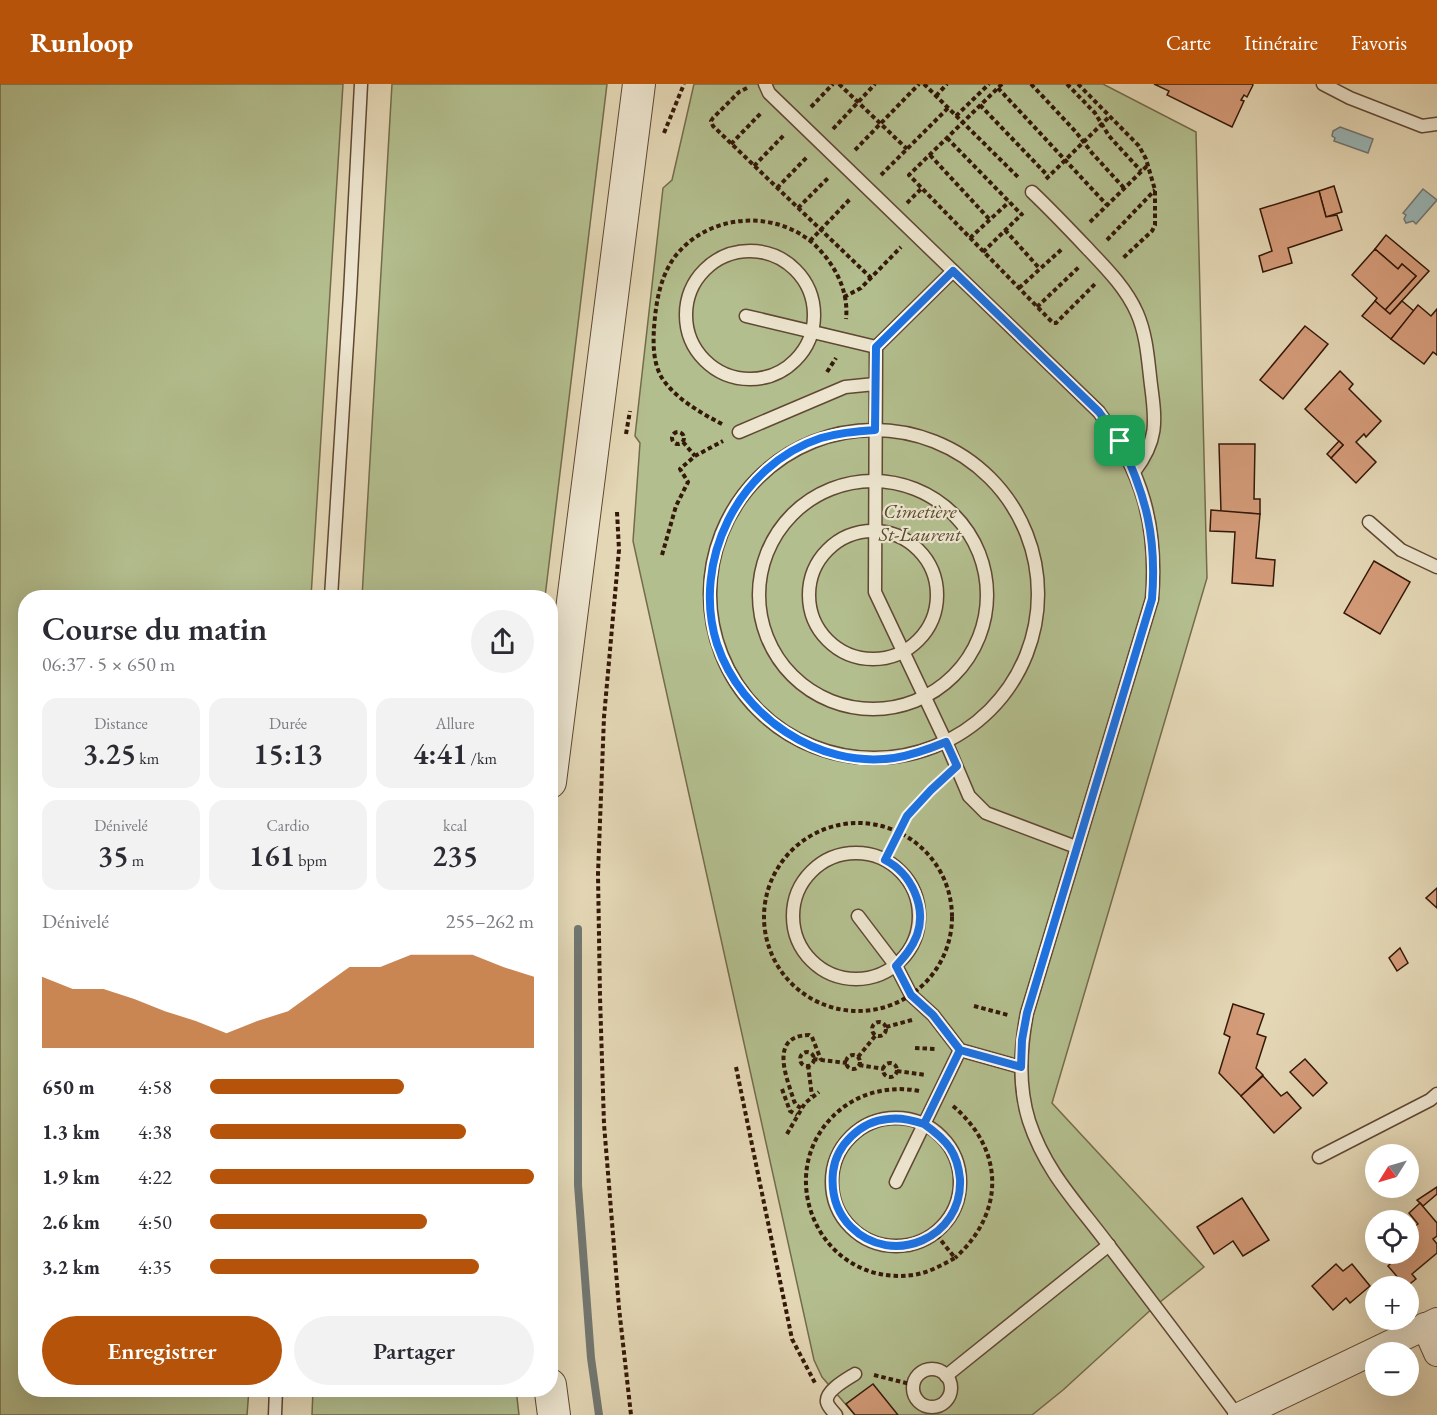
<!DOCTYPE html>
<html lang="fr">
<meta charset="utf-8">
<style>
:root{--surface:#fff;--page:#f2f2f3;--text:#2b2b33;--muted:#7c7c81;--accent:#b45309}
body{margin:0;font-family:"EB Garamond",serif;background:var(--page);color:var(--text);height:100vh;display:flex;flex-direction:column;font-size:22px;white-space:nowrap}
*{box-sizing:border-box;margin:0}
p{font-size:20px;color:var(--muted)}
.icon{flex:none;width:33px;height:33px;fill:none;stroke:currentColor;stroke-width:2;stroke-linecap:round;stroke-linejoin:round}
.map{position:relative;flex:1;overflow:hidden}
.sheet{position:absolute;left:18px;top:506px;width:540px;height:807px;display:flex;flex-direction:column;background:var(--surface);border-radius:24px;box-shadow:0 6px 24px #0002}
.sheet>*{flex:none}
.needle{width:39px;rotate:233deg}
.buttons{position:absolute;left:1365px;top:1060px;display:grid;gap:12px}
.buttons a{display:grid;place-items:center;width:54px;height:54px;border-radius:50%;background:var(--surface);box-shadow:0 6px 24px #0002;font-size:30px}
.pin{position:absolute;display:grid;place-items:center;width:51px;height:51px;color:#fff;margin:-26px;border-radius:12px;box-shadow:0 3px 9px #0006}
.round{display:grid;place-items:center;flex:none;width:63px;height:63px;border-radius:32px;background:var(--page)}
.summary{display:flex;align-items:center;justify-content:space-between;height:102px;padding:0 24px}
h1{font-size:33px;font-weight:600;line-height:45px}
.figures{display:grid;grid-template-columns:repeat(3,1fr);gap:9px;height:102px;padding:6px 24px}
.figures div{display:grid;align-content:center;border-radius:15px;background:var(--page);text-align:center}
.figures b{font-size:30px;font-weight:600}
.figures small{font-size:16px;font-weight:400}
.figures p{font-size:16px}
.chart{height:168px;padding:12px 24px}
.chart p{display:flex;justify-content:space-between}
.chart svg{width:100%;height:108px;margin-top:6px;fill:var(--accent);opacity:.7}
.primary-button{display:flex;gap:12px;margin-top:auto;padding:12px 24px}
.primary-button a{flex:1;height:69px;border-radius:36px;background:var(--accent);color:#fff;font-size:24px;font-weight:600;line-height:69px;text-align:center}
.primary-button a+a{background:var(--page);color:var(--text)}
ul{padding:0 24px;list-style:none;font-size:20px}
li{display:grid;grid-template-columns:96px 72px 1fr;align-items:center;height:45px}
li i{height:15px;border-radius:8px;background:var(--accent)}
header{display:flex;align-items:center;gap:36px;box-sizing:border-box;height:84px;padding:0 30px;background:var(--accent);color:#fff}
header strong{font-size:28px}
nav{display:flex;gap:33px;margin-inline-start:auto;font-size:21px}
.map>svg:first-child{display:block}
.green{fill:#b3be8e;stroke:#746b4b;stroke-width:1.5}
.water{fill:#9ab7b9;stroke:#717772;stroke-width:1.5}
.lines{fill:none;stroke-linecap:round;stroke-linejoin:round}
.stream{stroke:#717772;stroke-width:8}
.building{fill:#d49b79;stroke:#341808;stroke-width:1.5}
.service-casing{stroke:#604833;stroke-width:15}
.minor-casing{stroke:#604833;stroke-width:28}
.tertiary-casing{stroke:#604833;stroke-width:34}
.path{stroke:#341808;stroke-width:4;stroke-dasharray:4.5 3;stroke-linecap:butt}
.service{stroke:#ede5cf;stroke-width:12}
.minor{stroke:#ede5cf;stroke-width:26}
.tertiary{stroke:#ede5cf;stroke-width:32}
.route-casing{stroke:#fff;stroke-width:12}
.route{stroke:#1a73e8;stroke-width:8}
.labels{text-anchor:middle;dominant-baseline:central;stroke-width:4.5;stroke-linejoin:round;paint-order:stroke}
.park-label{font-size:20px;font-style:italic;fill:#5a4a30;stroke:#ede5cf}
</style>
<header>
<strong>Runloop</strong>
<nav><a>Carte</a><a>Itinéraire</a><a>Favoris</a></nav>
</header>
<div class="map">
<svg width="1437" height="1331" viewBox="0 0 1437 1331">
<rect width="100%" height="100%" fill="#e4d7b5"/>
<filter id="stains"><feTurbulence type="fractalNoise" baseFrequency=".00333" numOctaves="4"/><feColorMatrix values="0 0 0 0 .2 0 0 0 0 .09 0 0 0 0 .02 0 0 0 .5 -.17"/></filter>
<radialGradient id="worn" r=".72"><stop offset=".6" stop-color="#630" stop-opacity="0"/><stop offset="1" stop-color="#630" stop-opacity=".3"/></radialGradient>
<g class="green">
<polygon points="0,0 343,0 311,513 26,513 26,1305 249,1305 247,1331 0,1331"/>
<polygon points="392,0 607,0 545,513 362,513"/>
<polygon points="694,0 1103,0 1196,48 1207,494 1052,1019 1204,1183 1155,1222 1063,1306 1032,1331 855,1331 822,1293 814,1276 633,457 640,359 635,352 663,104 672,96"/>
<polygon points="313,1305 516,1305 519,1331 312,1331"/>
</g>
<g class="water">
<polygon points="1340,43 1373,55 1368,69 1334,57 1335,54 1332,52 1333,47"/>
<polygon points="1423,105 1437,116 1416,140 1413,137 1406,139 1404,135 1406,131 1403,129"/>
</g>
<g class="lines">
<polyline class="stream" points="578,845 578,1101 591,1274 599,1331"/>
</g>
<g class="building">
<polygon points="1154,0 1252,0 1253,1 1247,13 1244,11 1241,16 1244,17 1232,43 1167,11 1169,7"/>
<polygon points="1334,102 1342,128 1326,133 1319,107"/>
<polygon points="1319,107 1326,133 1337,131 1342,146 1288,164 1292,179 1263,188 1259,172 1272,167 1260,125"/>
<polygon points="1386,151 1429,187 1390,230 1385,226 1416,192 1402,180 1398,185 1375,165"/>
<polygon points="1375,165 1398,185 1402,180 1416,192 1385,226 1375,217 1377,214 1352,191"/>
<polygon points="1375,217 1390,230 1402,217 1414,227 1391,255 1362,232"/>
<polygon points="1418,221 1431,232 1437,225 1437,271 1433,268 1424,280 1391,255"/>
<polygon points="1305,242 1328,260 1283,315 1260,296"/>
<polygon points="1340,287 1353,300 1349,305 1381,337 1366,353 1364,350 1356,358 1376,378 1356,399 1331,374 1343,361 1305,325"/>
<polygon points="1339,357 1343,361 1331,374 1327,370"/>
<polygon points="1219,360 1255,360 1254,415 1260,415 1260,430 1221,428"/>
<polygon points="1211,426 1260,430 1256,474 1275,476 1273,502 1232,499 1235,448 1210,447"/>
<polygon points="1374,477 1410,498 1380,550 1344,529"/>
<polygon points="1437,804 1437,824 1426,814"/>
<polygon points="1400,864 1408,879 1397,887 1389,874"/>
<polygon points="1233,920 1264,930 1257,950 1266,953 1256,984 1263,991 1241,1012 1219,989 1230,953 1224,950"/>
<polygon points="1305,975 1327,999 1313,1012 1290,988"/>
<polygon points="1263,992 1281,1012 1287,1008 1301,1024 1274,1049 1241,1012"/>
<polygon points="1437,1103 1437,1110 1423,1122 1417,1116"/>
<polygon points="1242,1114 1269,1156 1243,1172 1233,1157 1214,1170 1197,1143"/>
<polygon points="1420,1119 1437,1139 1437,1152 1433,1155 1437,1160 1437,1169 1412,1190 1416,1195 1406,1203 1388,1182 1396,1174 1393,1170 1408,1170 1408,1148 1418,1140 1409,1129"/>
<polygon points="1336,1180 1343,1187 1352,1180 1370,1202 1350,1219 1346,1214 1333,1226 1312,1202"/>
<polygon points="873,1300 898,1331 855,1331 846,1320"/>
</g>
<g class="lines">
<defs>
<g id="service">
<path d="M 765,0 L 769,9 L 1099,328 C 1142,388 1158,441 1152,515 L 1027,929 C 1020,965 1018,1002 1029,1037 C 1046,1089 1079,1121 1110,1163 C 1153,1219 1195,1275 1237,1331"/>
<polyline points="1323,0 1350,14 1422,42 1437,40"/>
<path d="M 1032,108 C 1051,126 1069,145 1087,164 C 1106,184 1126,204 1137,229 C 1147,252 1148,277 1151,301 C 1156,338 1158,357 1134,388"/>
<circle cx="750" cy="231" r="64"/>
<polyline points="953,187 876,263 875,508 946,658 969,712 986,729 1076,763"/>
<polyline points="746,232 876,263"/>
<circle cx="874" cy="510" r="164"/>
<polyline points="739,348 845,303 875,300"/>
<circle cx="873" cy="511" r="114"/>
<polyline points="1369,438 1401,466 1437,483"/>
<circle cx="873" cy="511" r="64"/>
<polyline points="331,513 350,210 361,0"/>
<circle cx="856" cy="832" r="63"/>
<polyline points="858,832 896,882 911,911 933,931 960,966 1021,983"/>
<circle cx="896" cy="1098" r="64"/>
<polyline points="1319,1073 1430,1016 1437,1010"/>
<polyline points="896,1098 960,966"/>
<circle cx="932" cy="1304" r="19"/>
<polyline points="946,1292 1109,1161"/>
<polyline points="275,1331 276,1305"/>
<path d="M 836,1331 C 833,1327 828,1323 827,1318 C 825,1307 847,1295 855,1290"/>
</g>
<g id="minor">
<polyline points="1425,1242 1437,1269"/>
<polyline points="1241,1331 1437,1237"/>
</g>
<g id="tertiary">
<polyline points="550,698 639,0"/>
<polyline points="550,1301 554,1331"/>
</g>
</defs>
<use href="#service" class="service-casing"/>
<use href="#minor" class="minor-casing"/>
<use href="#tertiary" class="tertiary-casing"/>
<g class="path">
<polyline points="839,0 907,65"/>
<polyline points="924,0 1020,95"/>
<polyline points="1002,0 909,91 1053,239 1056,239 1096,199"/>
<polyline points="1031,0 1076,48 1092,69 1124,104"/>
<polyline points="1067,0 1095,29 1109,52 1141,87"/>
<polyline points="1078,0 1139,62 1146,75 1155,106 1155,141 1152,147 1123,174"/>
<polyline points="747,4 739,8 713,34 711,37 713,42 871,194"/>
<polyline points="998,4 1107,121"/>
<polyline points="936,12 947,0"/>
<polyline points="980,21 1048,92"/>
<polyline points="811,23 833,0"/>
<polyline points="956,32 989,0"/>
<polyline points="833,45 875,0"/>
<polyline points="664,49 684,0"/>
<polyline points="947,54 1022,131"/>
<polyline points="731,60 762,28"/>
<polyline points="855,66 919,0"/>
<polyline points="930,71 990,136"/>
<polyline points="754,82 785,50"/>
<polyline points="881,91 948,24"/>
<polyline points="1046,95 1110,32"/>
<polyline points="777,104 808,72"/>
<polyline points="907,119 922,104"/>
<polyline points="798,124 829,93"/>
<polyline points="1090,138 1148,81"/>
<polyline points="1005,146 1040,185"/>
<polyline points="970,154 1009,118"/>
<polyline points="1107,156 1155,106"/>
<polyline points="810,157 851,114"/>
<polyline points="983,168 1023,129"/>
<polyline points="1019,204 1063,164"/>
<polyline points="844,213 861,204 901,163"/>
<polyline points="1037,223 1080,182"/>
<polyline points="827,288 836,274"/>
<path d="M 722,340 C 701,329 678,316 664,297 C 653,282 653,261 654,244 C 656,218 660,191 677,170 C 711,129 777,125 816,162 C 835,181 849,207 846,235"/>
<circle cx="678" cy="354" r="6"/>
<polyline points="626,350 630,327"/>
<polyline points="683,358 695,372"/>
<polyline points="617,428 619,466 604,633 598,790 600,913 604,1040 619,1224 631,1331"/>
<polyline points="662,471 676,422 688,398 680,385 695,372 723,357"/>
<circle cx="858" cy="833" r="94"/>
<polyline points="885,776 907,732 941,697"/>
<polyline points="974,922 1008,931"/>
<circle cx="879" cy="945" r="7"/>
<polyline points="886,943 912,936"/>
<polyline points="915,964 935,965"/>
<circle cx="807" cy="975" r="7"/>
<circle cx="853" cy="978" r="7"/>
<polyline points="858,973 876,951"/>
<polyline points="813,975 847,979"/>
<circle cx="890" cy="986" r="7"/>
<polyline points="808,981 812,1012"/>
<polyline points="859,981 884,985"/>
<polyline points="736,983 792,1255 815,1299"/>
<polyline points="897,987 926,991"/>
<polyline points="782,1005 790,1027 797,1031"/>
<path d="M 919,1007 C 894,1002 866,1007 845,1022 C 766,1080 816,1204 913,1191 C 928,1189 942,1181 955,1174 L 935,1149"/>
<path d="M 953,1022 C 1005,1066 1005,1129 955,1174"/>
<path d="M 801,1024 L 796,1021 L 794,1017 C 787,994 768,952 809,951 L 812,953 L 821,976"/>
<polyline points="787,1050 805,1019 819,1008"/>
<polyline points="874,1291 914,1301"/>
</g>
<use href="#service" class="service"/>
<use href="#minor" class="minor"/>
<use href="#tertiary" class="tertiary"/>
</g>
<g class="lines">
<defs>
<path id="route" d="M 1120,357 L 1099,328 L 953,187 L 876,263 L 875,346 C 857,347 839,349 821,354 C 738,381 691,478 717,560 C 741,632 818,685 894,674 C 913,671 929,665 946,658 L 957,682 L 931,706 L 907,732 L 885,776 C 911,789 927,823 917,851 C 912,864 905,872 896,882 L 911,911 L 933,931 L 960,966 L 924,1040 C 912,1036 900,1033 888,1035 C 861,1037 836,1061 833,1088 C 831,1109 836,1128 851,1143 C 892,1184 963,1154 960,1095 C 959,1084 956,1073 950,1064 C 943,1054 934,1047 924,1040 L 960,966 L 1021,983 L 1022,956 L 1027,929 L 1152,515 C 1157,453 1146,412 1120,357"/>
</defs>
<use href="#route" class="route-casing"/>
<use href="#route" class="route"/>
</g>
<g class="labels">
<g class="park-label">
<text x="920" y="427">Cimetière<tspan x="920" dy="23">St-Laurent</tspan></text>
</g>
</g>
<rect width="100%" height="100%" filter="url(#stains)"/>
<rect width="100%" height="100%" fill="url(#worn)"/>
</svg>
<div class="buttons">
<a><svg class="needle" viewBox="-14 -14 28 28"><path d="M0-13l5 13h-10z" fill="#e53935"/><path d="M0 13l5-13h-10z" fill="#7c7c81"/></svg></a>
<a><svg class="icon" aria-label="locate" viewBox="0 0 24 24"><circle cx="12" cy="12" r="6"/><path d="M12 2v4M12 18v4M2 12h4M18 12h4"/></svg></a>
<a>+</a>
<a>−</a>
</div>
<div class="pin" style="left:1120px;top:357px;background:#1e9e55"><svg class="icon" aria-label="arrive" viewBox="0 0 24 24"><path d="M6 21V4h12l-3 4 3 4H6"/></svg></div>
<section class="sheet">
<div class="summary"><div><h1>Course du matin</h1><p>06:37 · 5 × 650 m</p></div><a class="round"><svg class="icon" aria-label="share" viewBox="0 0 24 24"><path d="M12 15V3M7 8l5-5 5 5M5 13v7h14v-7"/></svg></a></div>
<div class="figures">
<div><p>Distance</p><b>3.25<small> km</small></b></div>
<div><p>Durée</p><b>15:13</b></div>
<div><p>Allure</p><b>4:41<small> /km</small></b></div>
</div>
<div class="figures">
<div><p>Dénivelé</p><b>35<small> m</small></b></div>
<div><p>Cardio</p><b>161<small> bpm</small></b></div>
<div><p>kcal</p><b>235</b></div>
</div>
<div class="chart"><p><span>Dénivelé</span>255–262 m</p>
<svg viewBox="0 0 160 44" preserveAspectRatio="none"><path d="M0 44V15L10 20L20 20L30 24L40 29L50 33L60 38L70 33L80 29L90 20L100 11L110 11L120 6L130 6L140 6L150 11L160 15V44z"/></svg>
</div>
<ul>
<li><b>650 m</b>4:58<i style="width:60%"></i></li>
<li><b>1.3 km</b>4:38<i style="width:79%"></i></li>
<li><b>1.9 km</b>4:22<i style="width:100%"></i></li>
<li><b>2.6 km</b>4:50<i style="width:67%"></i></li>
<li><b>3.2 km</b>4:35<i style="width:83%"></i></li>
</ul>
<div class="primary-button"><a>Enregistrer</a><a>Partager</a></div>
</section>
</div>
